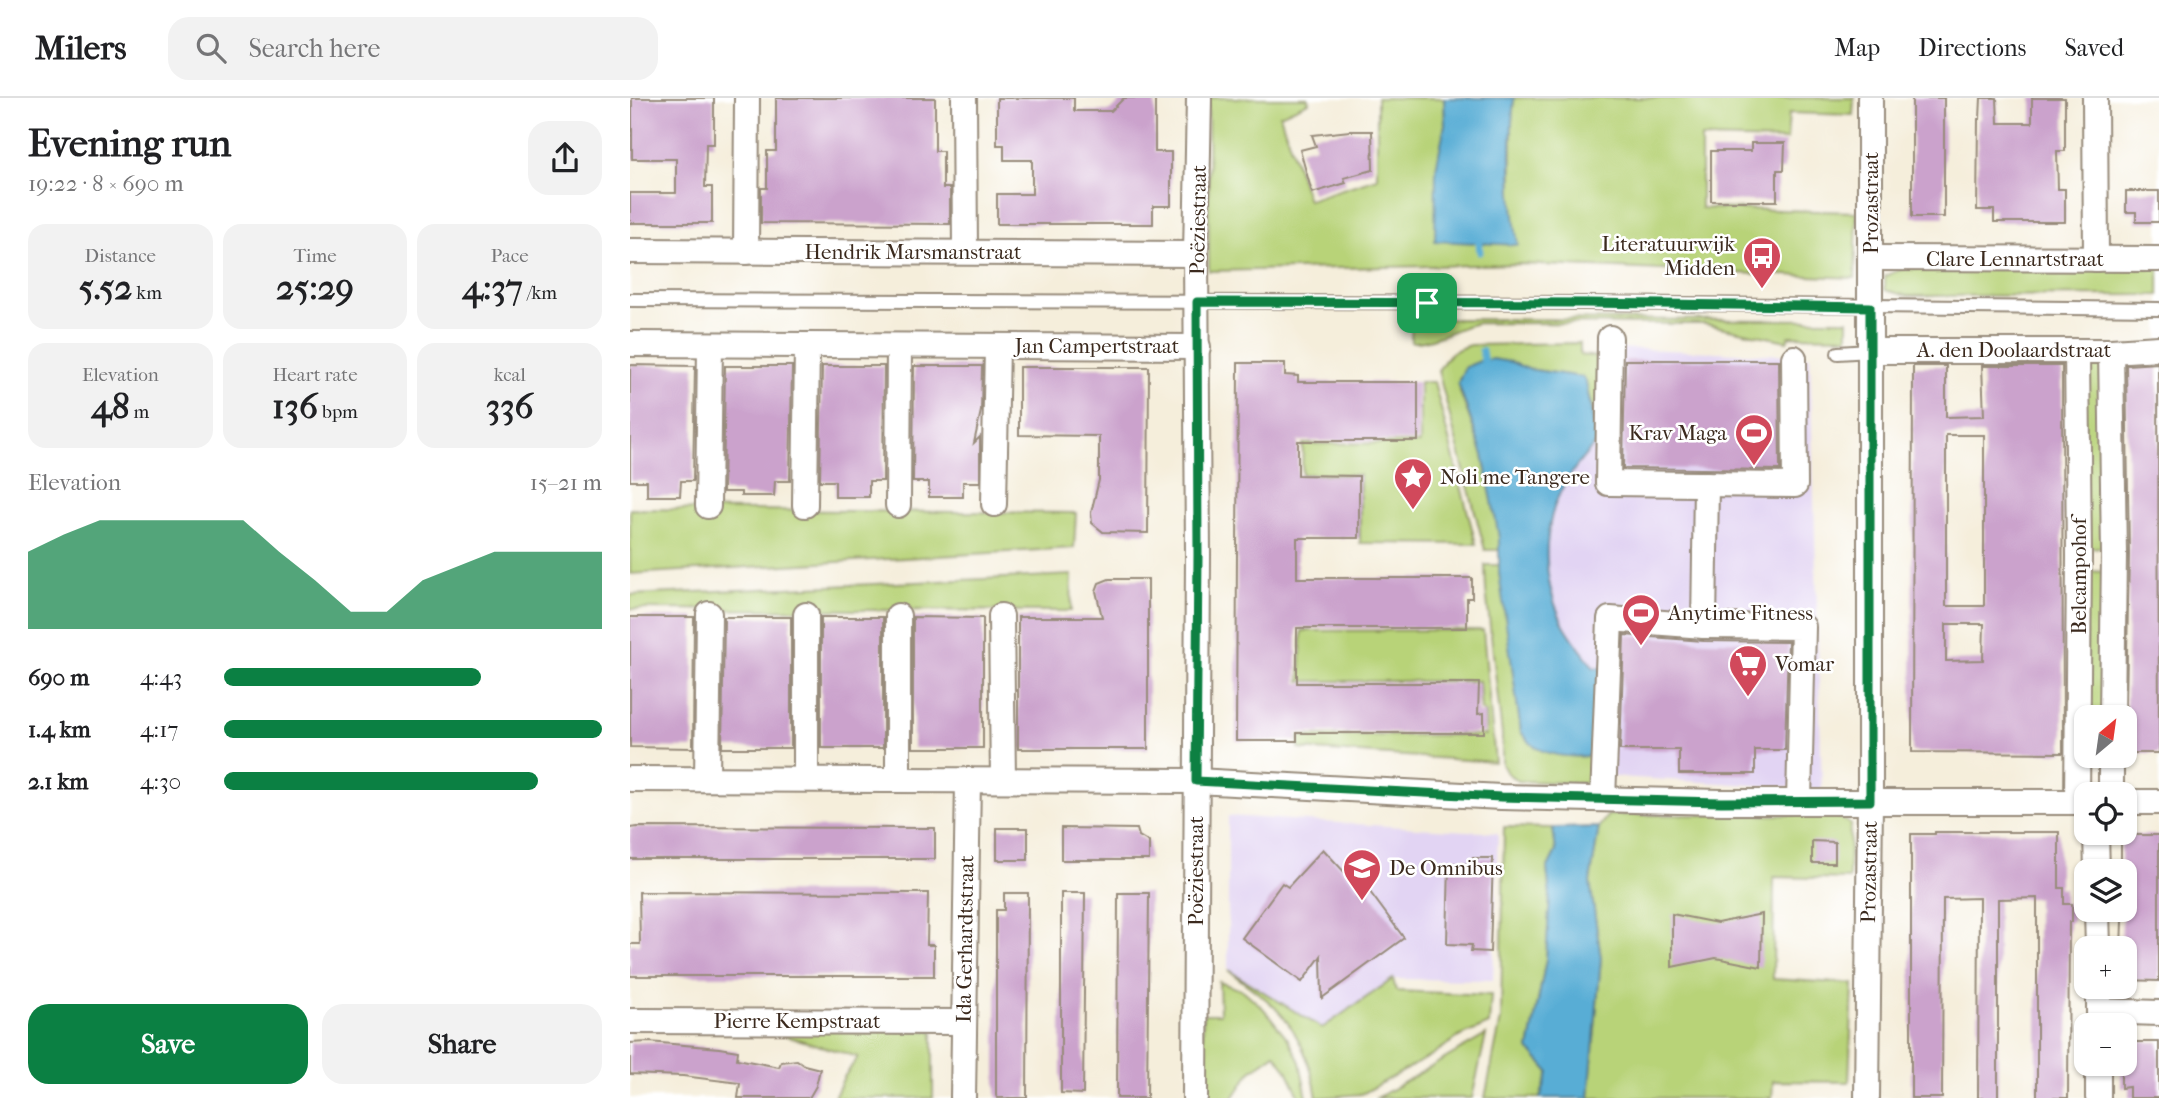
<!DOCTYPE html>
<meta charset="utf-8">
<style>
:root{--surface:#fff;--page:#f2f2f2;--text:#202124;--muted:#757577;--line:#e0e0e0;--accent:#0b8043}
body{margin:0;font-family:"IM FELL French Canon",serif;background:var(--page);color:var(--text);height:100vh;display:flex;flex-direction:column;font-size:26px;white-space:nowrap}
*{box-sizing:border-box;margin:0}
p{font-size:23px;color:var(--muted)}
.icon{flex:none;width:38px;height:38px;fill:none;stroke:currentColor;stroke-width:2;stroke-linecap:round;stroke-linejoin:round}
.map{position:relative;flex:1;overflow:hidden}
.sheet{display:flex;flex-direction:column;background:var(--surface);width:630px}
.sheet>*{flex:none}
.needle{width:46px;rotate:29deg}
.controls{position:absolute;left:1444px;top:607px;display:grid;gap:14px}
.controls a{display:grid;place-items:center;width:63px;height:63px;border-radius:14px;background:var(--surface);box-shadow:0 2px 5px #0004;font-size:35px}
.pin{position:absolute;display:grid;place-items:center;width:60px;height:60px;color:#fff;margin:-30px;border-radius:14px;box-shadow:0 4px 10px #0006}
.round{display:grid;place-items:center;flex:none;width:74px;height:74px;border-radius:21px;background:var(--page)}
.head{display:flex;align-items:center;justify-content:space-between;height:119px;padding:0 28px}
h1{font-size:38px;font-weight:800;line-height:52px}
.figures{display:grid;grid-template-columns:repeat(3,1fr);gap:10px;height:119px;padding:7px 28px}
.figures div{display:grid;align-content:center;border-radius:18px;background:var(--page);text-align:center}
.figures b{font-size:35px;font-weight:800}
.figures small{font-size:19px;font-weight:400}
.figures p{font-size:19px}
.chart{height:196px;padding:14px 28px}
.chart p{display:flex;justify-content:space-between}
.chart svg{width:100%;height:126px;margin-top:7px;fill:var(--accent);opacity:.7}
.primary-button{display:flex;gap:14px;margin-top:auto;padding:14px 28px}
.primary-button a{flex:1;height:80px;border-radius:21px;background:var(--accent);color:#fff;font-size:28px;font-weight:800;line-height:80px;text-align:center}
.primary-button a+a{background:var(--page);color:var(--text)}
ul{padding:0 28px;list-style:none;font-size:23px}
li{display:grid;grid-template-columns:112px 84px 1fr;align-items:center;height:52px}
li i{height:18px;border-radius:9px;background:var(--accent)}
header{display:flex;align-items:center;gap:42px;box-sizing:border-box;height:98px;padding:0 35px;background:var(--surface);border-bottom:2px solid var(--line)}
header strong{font-size:33px}
nav{display:flex;gap:38px;margin-inline-start:auto;font-size:24px}
.search{width:490px;height:63px;background:var(--page);display:flex;align-items:center;gap:18px;box-sizing:border-box;padding:0 24px;border-radius:21px;color:var(--muted);font-size:26px}
main{display:flex;flex:1;min-height:0}
.map>svg:first-child{display:block}
.built{fill:#e2d4f3}
.green{fill:#b8d378;stroke:#7a7e4b;stroke-width:2}
.water{fill:#59add5;stroke:#4a6c7a;stroke-width:2}
.lines{fill:none;stroke-linecap:round;stroke-linejoin:round}
.stream{stroke:#59add5;stroke-width:7}
.building{fill:#cba2cc;fill-rule:evenodd}
.lane-casing{stroke:#988c7c;stroke-width:16}
.street-casing{stroke:#988c7c;stroke-width:28}
.lane{stroke:#fff;stroke-width:12}
.street{stroke:#fff;stroke-width:24}
.route-casing{stroke:#fff;stroke-width:14}
.route{stroke:#0b8043;stroke-width:9}
.labels{text-anchor:middle;dominant-baseline:central;stroke-width:5;stroke-linejoin:round;paint-order:stroke}
.street-label{font-size:21px;fill:#3b2a1e;stroke:#fff}
.poi-label{font-size:21px;fill:#3b2a1e;stroke:#fff;text-anchor:start}
</style>
<header>
<strong>Milers</strong>
<div class="search"><svg class="icon" aria-label="search" viewBox="0 0 24 24"><circle cx="10" cy="10" r="6"/><path d="M15 15l6 6"/></svg>Search here</div>
<nav><a>Map</a><a>Directions</a><a>Saved</a></nav>
</header>
<main>
<section class="sheet">
<div class="head"><div><h1>Evening run</h1><p>19:22 · 8 × 690 m</p></div><a class="round"><svg class="icon" aria-label="share" viewBox="0 0 24 24"><path d="M12 15V3M7 8l5-5 5 5M5 13v7h14v-7"/></svg></a></div>
<div class="figures">
<div><p>Distance</p><b>5.52<small> km</small></b></div>
<div><p>Time</p><b>25:29</b></div>
<div><p>Pace</p><b>4:37<small> /km</small></b></div>
</div>
<div class="figures">
<div><p>Elevation</p><b>48<small> m</small></b></div>
<div><p>Heart rate</p><b>136<small> bpm</small></b></div>
<div><p>kcal</p><b>336</b></div>
</div>
<div class="chart"><p><span>Elevation</span>15–21 m</p>
<svg viewBox="0 0 160 44" preserveAspectRatio="none"><path d="M0 44V17L10 11L20 6L30 6L40 6L50 6L60 6L70 17L80 27L90 38L100 38L110 27L120 22L130 17L140 17L150 17L160 17V44z"/></svg>
</div>
<ul>
<li><b>690 m</b>4:43<i style="width:68%"></i></li>
<li><b>1.4 km</b>4:17<i style="width:100%"></i></li>
<li><b>2.1 km</b>4:30<i style="width:83%"></i></li>
</ul>
<div class="primary-button"><a>Save</a><a>Share</a></div>
</section>
<div class="map">
<svg width="1529" height="1000" viewBox="0 0 1529 1000">
<rect width="100%" height="100%" fill="#fff"/>
<filter id="ink" filterUnits="userSpaceOnUse"><feTurbulence type="fractalNoise" baseFrequency=".0143" numOctaves="2"/><feDisplacementMap in="SourceGraphic" scale="14" xChannelSelector="R" yChannelSelector="G"/><feConvolveMatrix kernelMatrix="1 2 1 2 8 2 1 2 1" color-interpolation-filters="sRGB"/></filter>
<filter id="wash" filterUnits="userSpaceOnUse"><feTurbulence type="fractalNoise" baseFrequency=".00686" numOctaves="4" result="noise"/><feDisplacementMap in="SourceGraphic" scale="28" xChannelSelector="R" yChannelSelector="G"/><feGaussianBlur stdDeviation="1.57" result="paint"/><feColorMatrix in="noise" values="0 0 0 0 0 0 0 0 0 0 0 0 0 0 0 0 0 1.4 0 .05"/><feComposite in="paint" operator="in"/></filter>
<g filter="url(#wash)">
<rect width="100%" height="100%" fill="#f5eedb"/>
<g class="built">
<polygon points="986,250 1180,258 1192,691 938,676 889,466 916,304"/>
<polygon points="598,718 868,735 863,882 763,881 693,930 598,872"/>
</g>
<g class="green">
<polygon points="578,0 678,0 679,4 650,17 678,102 747,80 747,0 814,0 815,26 887,147 882,115 882,24 884,0 1224,0 1223,17 1159,15 1157,42 1071,40 1071,110 1227,114 1225,180 891,166 579,173"/>
<polygon points="1274,170 1529,170 1529,197 1277,198 1255,192 1255,178"/>
<path d="M 782,221 L 1218,222 L 1218,239 L 1159,238 L 1157,243 L 1075,226 L 848,225 C 826,229 803,245 781,244 Z"/>
<path d="M 950,245 L 950,257 L 970,259 L 967,344 L 963,311 L 952,279 L 898,271 L 881,264 L 829,280 L 830,294 L 853,357 L 870,439 L 869,452 L 855,452 L 808,273 C 818,256 820,253 840,247 Z"/>
<polygon points="1454,264 1478,264 1479,449 1453,450"/>
<polygon points="790,284 804,284 846,446 730,445 730,377 672,376 673,346 790,345"/>
<polygon points="0,411 446,415 444,450 0,476"/>
<path d="M 855,467 L 869,467 L 891,634 C 896,640 900,646 907,650 C 921,659 954,661 969,655 L 971,686 L 888,683 L 877,675 L 872,666 L 872,637 L 856,492 Z"/>
<polygon points="1455,473 1477,474 1478,619 1456,620"/>
<polygon points="442,477 441,513 0,511 0,497"/>
<polygon points="853,532 865,664 669,651 669,638 856,637 855,614 851,613 849,583 670,583 672,533"/>
<polygon points="978,717 1205,717 1220,726 1219,781 1144,779 1143,881 1223,886 1219,984 1143,983 1142,1000 959,1000 971,860 960,784 969,729"/>
<polygon points="874,729 923,730 926,753 917,771 920,797 916,861 899,951 919,974 910,1000 855,1000 871,921"/>
<path d="M 598,872 L 692,930 L 763,881 L 766,893 L 861,897 L 859,926 L 829,939 L 799,959 L 732,996 L 687,1000 C 682,964 666,927 638,903 C 625,892 611,883 598,872 Z"/>
<polygon points="589,884 614,893 633,910 659,942 670,964 677,1000 670,1000 657,972 645,956 621,973 603,1000 573,1000 573,916 590,916"/>
<polygon points="126,929 303,933 303,1000 204,1000 214,979 228,959"/>
<polygon points="856,937 842,1000 747,1000"/>
</g>
<g class="water">
<path d="M 814,0 L 884,0 C 879,49 880,99 888,147 L 805,143 L 806,70 L 815,26 Z"/>
<path d="M 862,261 L 881,264 L 898,271 L 952,279 L 956,284 L 967,344 C 959,353 950,363 943,373 C 912,415 909,474 931,521 C 939,538 953,554 964,570 L 971,569 L 969,655 C 954,661 921,659 907,650 C 900,646 896,640 891,634 L 869,475 L 869,439 L 853,357 L 828,285 L 835,269 L 850,263 Z"/>
<polygon points="969,729 960,784 971,860 959,1000 910,1000 919,974 899,951 916,861 920,797 917,771 926,753 923,730"/>
</g>
<g class="lines">
<g class="stream">
<polyline points="848,137 850,154"/>
<polyline points="852,253 855,271"/>
</g>
</g>
<g id="blocks">
<g class="building">
<polygon points="2,0 84,0 84,46 76,46 75,89 82,89 82,125 0,125 0,95 46,95 46,61 2,61"/>
<polygon points="146,0 305,0 305,53 313,53 313,90 320,90 320,126 131,125 131,90 137,90 137,53 146,53"/>
<polygon points="367,0 444,0 444,13 481,13 494,0 525,0 525,54 541,54 541,108 523,108 523,126 367,126 367,96 402,96 402,62 374,62 374,47 367,47"/>
<rect x="1282" y="0" width="32" height="119"/>
<polygon points="1351,0 1367,0 1368,25 1402,25 1402,0 1435,0 1435,53 1427,53 1428,91 1435,91 1435,124 1364,124 1364,112 1347,112 1348,21 1350,21"/>
<polygon points="720,33 742,33 743,72 714,80 716,85 682,95 670,52 686,48 682,37"/>
<polygon points="1121,45 1155,45 1154,72 1147,72 1147,103 1081,103 1081,53 1121,53"/>
<polygon points="1496,93 1529,93 1529,124 1506,124 1506,114 1496,114"/>
<polygon points="995,262 1149,262 1150,372 993,370"/>
<polygon points="608,265 655,265 655,277 668,278 668,284 788,284 788,343 668,343 668,377 729,378 729,440 667,440 667,480 842,480 842,500 837,500 837,530 667,530 667,585 849,585 848,616 854,615 854,635 667,635 667,643 606,643"/>
<polygon points="1528,265 1529,655 1495,655 1499,456 1496,267"/>
<polygon points="0,267 65,268 63,383 51,383 50,398 17,398 17,383 0,383"/>
<polygon points="95,268 162,268 160,383 145,383 144,398 111,398 111,394 93,394"/>
<polygon points="192,268 254,268 253,383 239,383 239,399 205,399 205,383 190,383"/>
<polygon points="284,268 352,268 351,313 344,345 350,339 350,384 333,384 333,399 299,399 299,384 283,384"/>
<path d="M 1283,268 L 1316,268 L 1316,319 L 1354,318 L 1352,268 L 1432,268 L 1433,655 L 1282,654 ZM 1316,337 L 1354,337 L 1354,508 L 1316,508 ZM 1316,526 L 1354,526 L 1353,562 L 1316,563 Z"/>
<polygon points="389,269 519,269 518,435 473,434 462,425 461,415 469,382 469,338 389,337"/>
<polygon points="479,481 518,481 518,651 388,651 388,519 472,519 466,493 469,485"/>
<polygon points="0,519 64,519 63,650 0,649"/>
<polygon points="94,519 161,519 161,650 92,650"/>
<rect x="191" y="519" width="62" height="131"/>
<polygon points="283,519 353,520 353,650 283,650"/>
<polygon points="994,537 1074,543 1158,544 1155,652 1125,652 1125,676 1049,676 1049,652 990,652"/>
<polygon points="8,729 305,730 305,761 0,761 0,730"/>
<rect x="367" y="730" width="31" height="32"/>
<polygon points="431,730 507,731 509,738 519,744 519,762 431,762"/>
<polygon points="1305,734 1429,734 1429,790 1434,790 1434,806 1442,806 1442,824 1439,824 1438,1000 1407,1000 1407,800 1368,801 1368,1000 1348,1000 1349,800 1313,801 1312,1000 1281,1000 1281,736 1305,736"/>
<polygon points="1491,737 1529,737 1529,883 1494,882 1494,850 1491,850 1494,770 1491,770"/>
<polygon points="1182,743 1205,744 1205,765 1182,765"/>
<polygon points="693,751 729,790 734,786 774,840 692,900 691,858 672,884 612,840 652,785 658,789"/>
<polygon points="842,760 863,760 860,854 841,853 842,847 817,846 819,765 842,766"/>
<polygon points="9,794 298,795 297,847 304,847 304,878 0,878 0,846 10,846"/>
<polygon points="374,795 398,795 397,1000 367,1000 366,997 366,812 374,812"/>
<polygon points="431,795 455,795 453,996 431,995"/>
<polygon points="488,795 519,795 517,1000 487,1000"/>
<polygon points="1042,816 1087,825 1132,816 1131,869 1086,860 1042,869"/>
<polygon points="19,944 89,950 108,953 107,961 149,969 151,964 167,962 174,967 190,971 186,988 179,1000 108,1000 110,985 53,978 0,976 0,945"/>
<polygon points="1500,944 1529,944 1529,1000 1499,1000 1499,989 1491,990 1491,966 1499,966"/>
</g>
</g>
</g>
<g filter="url(#ink)">
<use href="#blocks" fill-opacity="0" stroke="#988c7c" stroke-width="2"/>
<g class="lines">
<defs>
<g id="lane">
<polyline points="0,202 955,205 1529,211"/>
<polyline points="1208,255 1240,253"/>
</g>
<g id="street">
<polyline points="334,0 335,154"/>
<polyline points="1465,0 1466,161"/>
<polyline points="0,153 566,156"/>
<polyline points="116,154 117,0"/>
<polyline points="1241,160 1529,161"/>
<polyline points="980,240 978,385 1165,387 1164,260"/>
<polyline points="0,246 568,249"/>
<polyline points="1240,253 1481,253 1529,250"/>
<polyline points="1447,253 1449,458 1447,704"/>
<polyline points="1481,253 1484,456 1482,620"/>
<polyline points="364,406 367,248"/>
<polyline points="175,407 177,247"/>
<polyline points="268,407 269,248"/>
<polyline points="78,408 80,247"/>
<polyline points="371,518 373,682"/>
<polyline points="1074,528 1076,386"/>
<polyline points="0,681 566,683 871,699 1091,704 1456,704"/>
<polyline points="77,681 79,516"/>
<polyline points="176,681 176,517"/>
<polyline points="268,682 268,518"/>
<polyline points="1481,696 1481,658"/>
<polyline points="973,701 980,521 1074,528 1173,529 1169,704"/>
<polyline points="1494,704 1529,704"/>
<polyline points="1466,735 1467,774"/>
<polyline points="1467,812 1468,850"/>
<polyline points="1469,889 1469,928"/>
<polyline points="1469,913 1529,915"/>
<polyline points="0,923 333,924"/>
<polyline points="333,1000 338,682"/>
<polyline points="565,1000 568,457 566,156 569,0"/>
<polyline points="1237,1000 1240,703 1240,0"/>
<polyline points="1468,1000 1468,966"/>
</g>
</defs>
<use href="#lane" class="lane-casing"/>
<use href="#street" class="street-casing"/>
<use href="#lane" class="lane"/>
<use href="#street" class="street"/>
</g>
</g>
<g class="lines" filter="url(#ink)">
<defs>
<polygon id="route" points="567,204 956,205 1240,209 1240,703 1091,704 871,699 566,683 568,457"/>
</defs>
<use href="#route" class="route-casing"/>
<use href="#route" class="route"/>
</g>
<defs>
<symbol id="bus-pin" viewBox="-11 -11 22 30"><path d="M0 17L-7.5 6A9.5 9.5 0 1 1 7.5 6Z" fill="#d1495b" stroke="#fff"/><path d="M-5-6H5V4H4V6H2V4H-2V6H-4V4H-5ZM-3.5-4V0h7V-4ZM-3.5 1.2v1.5H-2V1.2ZM2 1.2v1.5H3.5V1.2Z" fill="#fff"/></symbol>
<symbol id="stadium-pin" viewBox="-11 -11 22 30"><path d="M0 17L-7.5 6A9.5 9.5 0 1 1 7.5 6Z" fill="#d1495b" stroke="#fff"/><path d="M0-5a6.5 5 0 1 0 0 10a6.5 5 0 1 0 0-10ZM-3.5-1.8h7v3.6h-7Z" fill="#fff"/></symbol>
<symbol id="sight-pin" viewBox="-11 -11 22 30"><path d="M0 17L-7.5 6A9.5 9.5 0 1 1 7.5 6Z" fill="#d1495b" stroke="#fff"/><path d="M0-6L1.8-2.2L6-1.7L2.9 1.2L3.7 5.4L0 3.3L-3.7 5.4L-2.9 1.2L-6-1.7L-1.8-2.2Z" fill="#fff"/></symbol>
<symbol id="supermarket-pin" viewBox="-11 -11 22 30"><path d="M0 17L-7.5 6A9.5 9.5 0 1 1 7.5 6Z" fill="#d1495b" stroke="#fff"/><path d="M-6-5.5h2.5l.6 2H6L4.5 2H-2.5L-4.4-4H-6ZM-1.5 3.2a1.3 1.3 0 1 0 .1 0ZM3 3.2a1.3 1.3 0 1 0 .1 0Z" fill="#fff"/></symbol>
<symbol id="school-pin" viewBox="-11 -11 22 30"><path d="M0 17L-7.5 6A9.5 9.5 0 1 1 7.5 6Z" fill="#d1495b" stroke="#fff"/><path d="M0-5L7-2L0 1L-7-2ZM-4 1L0 2.5L4 1V4Q0 6-4 4Z" fill="#fff"/></symbol>
</defs>
<g fill-rule="evenodd">
<use href="#bus-pin" x="1110" y="136" width="44" height="60"/>
<use href="#stadium-pin" x="1102" y="313" width="44" height="60"/>
<use href="#sight-pin" x="761" y="357" width="44" height="60"/>
<use href="#stadium-pin" x="989" y="493" width="44" height="60"/>
<use href="#supermarket-pin" x="1096" y="544" width="44" height="60"/>
<use href="#school-pin" x="710" y="748" width="44" height="60"/>
</g>
<g class="labels">
<g class="street-label">
<text transform="translate(1241 105) rotate(-90)">Prozastraat</text>
<text transform="translate(568 122) rotate(-89)">Poëziestraat</text>
<text x="283" y="154">Hendrik Marsmanstraat</text>
<text x="1385" y="161">Clare Lennartstraat</text>
<text x="467" y="248">Jan Campertstraat</text>
<text x="1384" y="252">A. den Doolaardstraat</text>
<text transform="translate(1449 478) rotate(-90)">Belcampohof</text>
<text transform="translate(566 773) rotate(-90)">Poëziestraat</text>
<text transform="translate(1239 774) rotate(-89)">Prozastraat</text>
<text transform="translate(335 841) rotate(-89)">Ida Gerhardtstraat</text>
<text x="167" y="923">Pierre Kempstraat</text>
</g>
<g class="poi-label">
<text x="1105" y="146" text-anchor="end">Literatuurwijk<tspan x="1105" dy="24">Midden</tspan></text>
<text x="1097" y="335" text-anchor="end">Krav Maga</text>
<text x="810" y="379">Noli me Tangere</text>
<text x="1038" y="515">Anytime Fitness</text>
<text x="1145" y="566">Vomar</text>
<text x="759" y="770">De Omnibus</text>
</g>
</g>
</svg>
<div class="controls">
<a><svg class="needle" viewBox="-14 -14 28 28"><path d="M0-13l5 13h-10z" fill="#e53935"/><path d="M0 13l5-13h-10z" fill="#757577"/></svg></a>
<a><svg class="icon" aria-label="locate" viewBox="0 0 24 24"><circle cx="12" cy="12" r="6"/><path d="M12 2v4M12 18v4M2 12h4M18 12h4"/></svg></a>
<a><svg class="icon" aria-label="layers" viewBox="0 0 24 24"><path d="M12 4l9 5-9 5-9-5zM3 14l9 5 9-5"/></svg></a>
<a>+</a>
<a>−</a>
</div>
<div class="pin" style="left:797px;top:205px;background:#1e9e55"><svg class="icon" aria-label="arrive" viewBox="0 0 24 24"><path d="M6 21V4h12l-3 4 3 4H6"/></svg></div>
</div>
</main>
